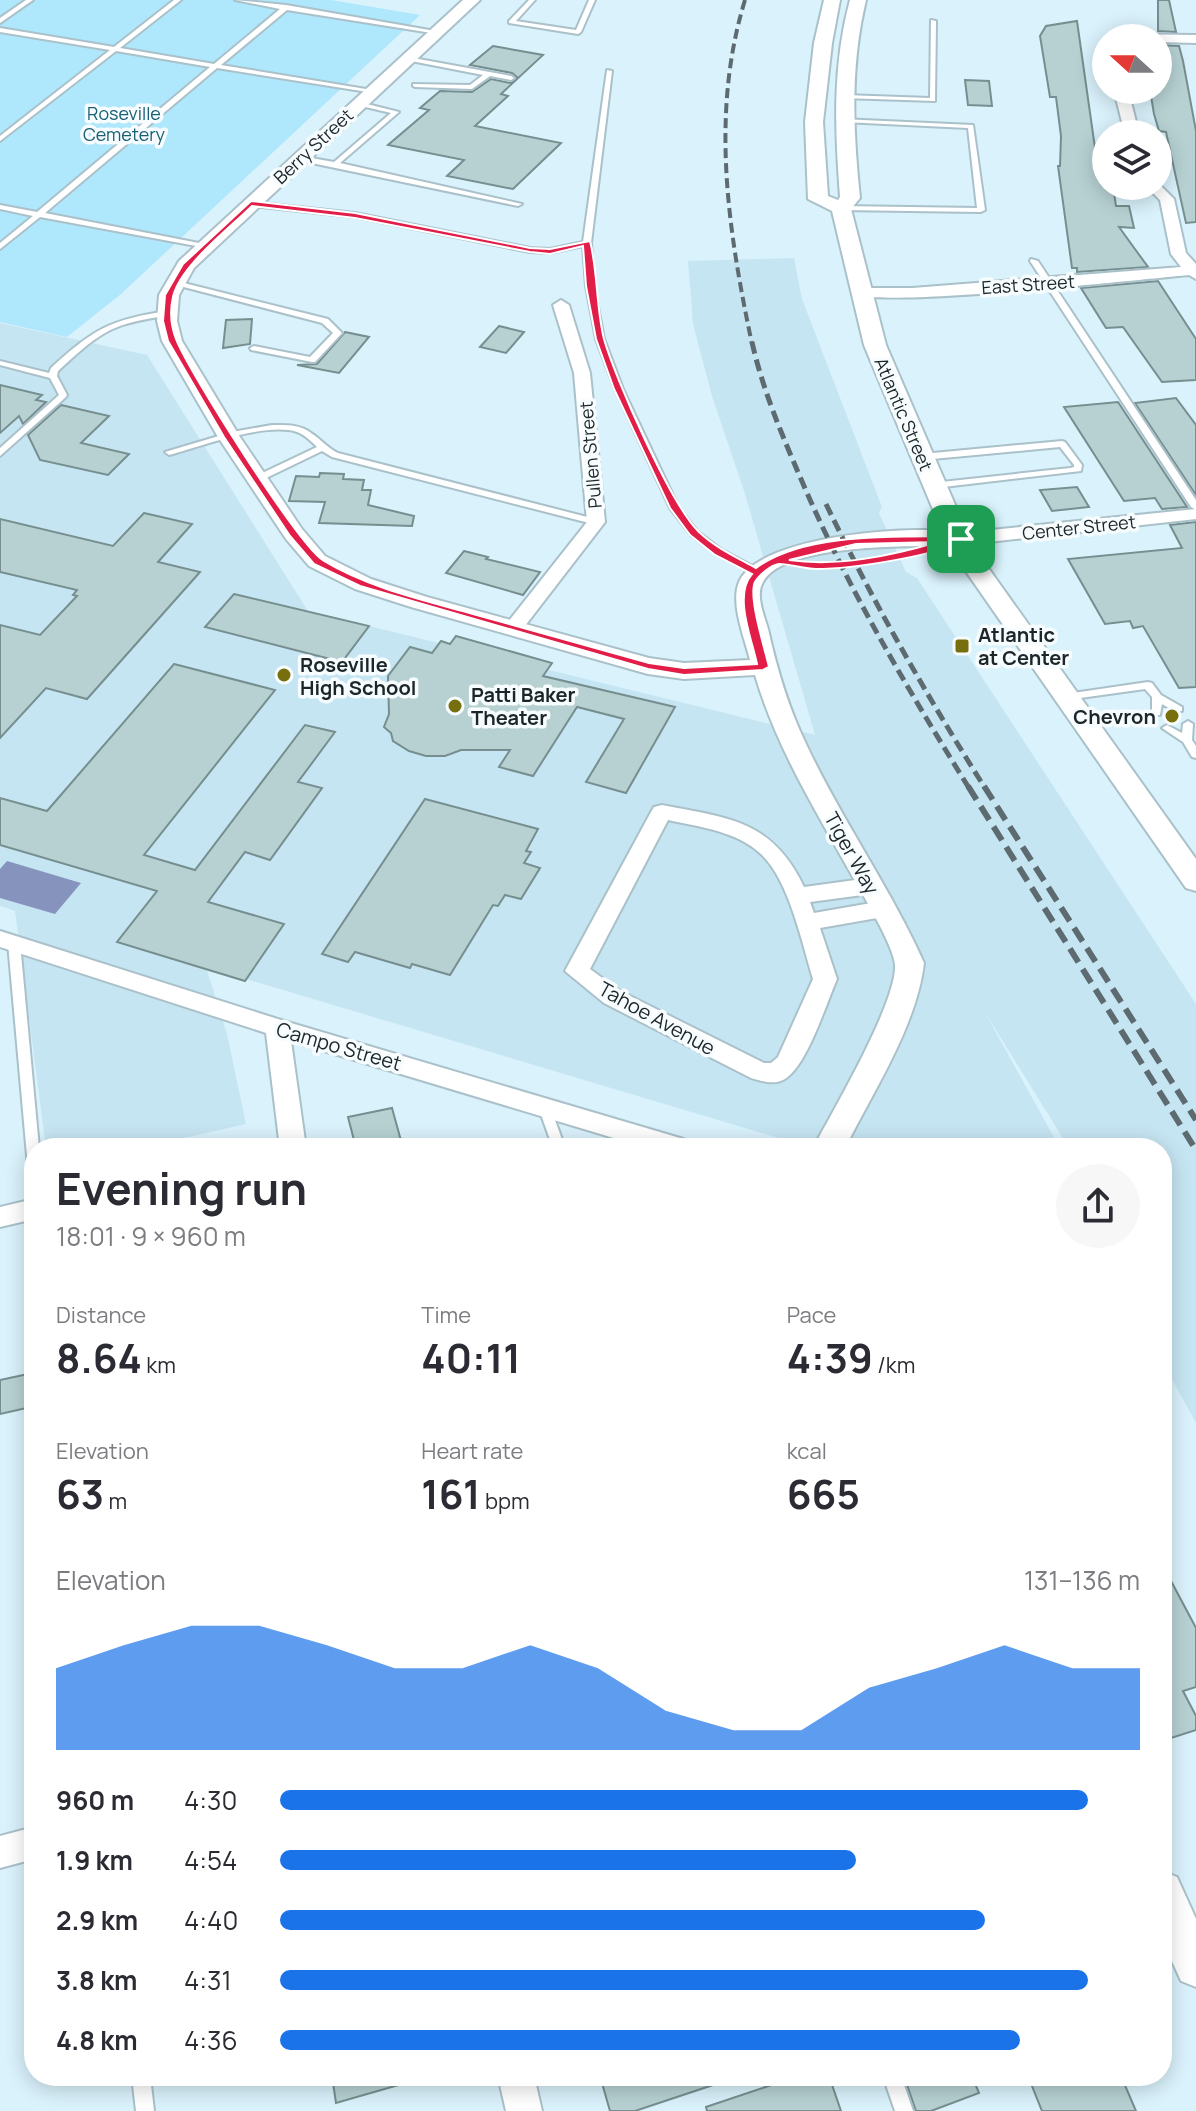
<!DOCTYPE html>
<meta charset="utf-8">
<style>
:root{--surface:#fff;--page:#f7f7f7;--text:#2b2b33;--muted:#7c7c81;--accent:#1a73e8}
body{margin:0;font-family:Manrope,sans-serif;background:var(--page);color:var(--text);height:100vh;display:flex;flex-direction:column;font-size:30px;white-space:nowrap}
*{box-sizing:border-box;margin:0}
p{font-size:26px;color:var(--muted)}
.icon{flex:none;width:44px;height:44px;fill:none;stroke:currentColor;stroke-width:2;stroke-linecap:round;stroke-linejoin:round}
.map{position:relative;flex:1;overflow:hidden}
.drawer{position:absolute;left:24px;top:1138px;width:1148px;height:948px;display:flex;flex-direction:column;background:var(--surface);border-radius:32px;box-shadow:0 4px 20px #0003}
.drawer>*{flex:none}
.needle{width:52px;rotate:291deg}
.fabs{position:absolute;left:1092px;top:24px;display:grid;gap:16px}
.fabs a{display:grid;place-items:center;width:80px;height:80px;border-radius:50%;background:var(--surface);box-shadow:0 4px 20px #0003;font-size:40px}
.pin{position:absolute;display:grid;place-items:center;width:68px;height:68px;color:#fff;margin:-34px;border-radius:16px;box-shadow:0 4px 12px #0006}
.round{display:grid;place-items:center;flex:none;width:84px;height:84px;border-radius:42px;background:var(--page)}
.head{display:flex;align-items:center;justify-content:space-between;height:136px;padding:0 32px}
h1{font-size:44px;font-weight:700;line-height:60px}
.metrics{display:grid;grid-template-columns:repeat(3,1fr);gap:12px;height:136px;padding:8px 32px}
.metrics div{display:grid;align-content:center}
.metrics b{font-size:40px;font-weight:700}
.metrics small{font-size:22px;font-weight:400}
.metrics p{font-size:22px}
.chart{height:224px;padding:16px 32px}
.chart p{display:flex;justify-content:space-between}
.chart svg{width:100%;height:144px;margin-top:8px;fill:var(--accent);opacity:.7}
ul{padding:0 32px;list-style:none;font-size:26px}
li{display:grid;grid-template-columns:128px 96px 1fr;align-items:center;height:60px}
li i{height:20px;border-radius:10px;background:var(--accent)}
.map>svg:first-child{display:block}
.built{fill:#c6e5f2}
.green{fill:#afe7fc}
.water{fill:#8693bd}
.building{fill:#b7d1d2;stroke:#768e8f;stroke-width:2}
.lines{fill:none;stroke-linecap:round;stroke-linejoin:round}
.service-casing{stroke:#aac1ca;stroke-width:4}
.minor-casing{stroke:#aac1ca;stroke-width:4}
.tertiary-casing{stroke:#aac1ca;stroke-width:4}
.secondary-casing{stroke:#aac1ca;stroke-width:4}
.service{fill:#fff;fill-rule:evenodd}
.minor{fill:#fff;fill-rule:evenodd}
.tertiary{fill:#fff;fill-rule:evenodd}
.secondary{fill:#fff;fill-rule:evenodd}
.rail-far2{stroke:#5d6b71;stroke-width:4;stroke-dasharray:10 5;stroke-linecap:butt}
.rail-far1{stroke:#5d6b71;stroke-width:5;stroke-dasharray:12 6;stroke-linecap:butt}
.rail{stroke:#5d6b71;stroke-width:6;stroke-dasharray:16 8;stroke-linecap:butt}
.route{fill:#e11d48;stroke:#fff;stroke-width:2;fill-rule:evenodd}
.poi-dot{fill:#776f0e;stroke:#f7fcfe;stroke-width:3}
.labels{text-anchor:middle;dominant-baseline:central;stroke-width:7;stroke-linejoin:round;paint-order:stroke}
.far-park-label{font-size:18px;fill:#195f75;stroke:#f7fcfe}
.far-street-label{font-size:18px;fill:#1c2528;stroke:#f7fcfe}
.poi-label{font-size:20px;font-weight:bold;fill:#1c2528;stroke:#f7fcfe;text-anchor:start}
.street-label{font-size:20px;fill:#1c2528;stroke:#f7fcfe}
</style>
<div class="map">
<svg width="1196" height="2111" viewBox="0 0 1196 2111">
<rect width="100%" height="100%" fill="#daf2fc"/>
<polygon class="built" points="794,258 802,299 882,507 879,513 906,572 917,578 1196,1004 1196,1423 1162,1361 1162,1148 1069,1148 984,1011 1060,1148 812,1148 206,967 227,1034 246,1124 139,1148 46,1148 15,911 0,906 0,323 147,355 308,611 815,735 745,494 712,396 693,324 688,261"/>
<polygon class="green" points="0,0 331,0 420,15 121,294 67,337 0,322"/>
<polygon class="water" points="7,861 81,883 55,914 0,898 0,869"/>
<g class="building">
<polygon points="1158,0 1169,0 1176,32 1158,31"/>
<polygon points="1077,21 1095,148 1103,149 1106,186 1113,186 1116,206 1129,206 1134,228 1119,227 1148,267 1077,272 1077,268 1072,268 1058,166 1060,166 1061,136 1056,97 1050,97 1040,36 1046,26"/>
<polygon points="1158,45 1179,46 1183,61 1196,131 1196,222 1186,223 1166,132 1159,131 1154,114 1150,90 1158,90"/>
<polygon points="493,46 543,55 501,94 508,96 475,126 561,143 513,189 447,176 464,160 388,145 429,110 420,108 440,91 472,92 491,79 510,83 516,80 517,77 512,73 470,65"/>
<polygon points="965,80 989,81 992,106 968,105"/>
<polygon points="1158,281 1196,339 1196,380 1162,382 1123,327 1106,328 1081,288"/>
<polygon points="252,319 250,344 223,348 226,320"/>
<polygon points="499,326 524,332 506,353 480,347"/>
<polygon points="345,332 369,337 339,373 297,365 317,364"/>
<polygon points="0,385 42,395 36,400 46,402 23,424 19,416 0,433"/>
<polygon points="1176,398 1196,425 1196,495 1135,403"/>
<polygon points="1118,402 1187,507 1162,509 1155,498 1124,501 1064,407"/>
<polygon points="61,405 109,416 81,443 129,454 108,475 40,460 28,435"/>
<polygon points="320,473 344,474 343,479 364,480 362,490 371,490 368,505 414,516 412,526 319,523 325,502 289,501 296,476 319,477"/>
<polygon points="1077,487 1089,507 1052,511 1040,490"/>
<polygon points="144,513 192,524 158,562 200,572 87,699 46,688 0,738 0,625 40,635 77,596 73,595 77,590 0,572 0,519 113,546"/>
<polygon points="1196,522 1196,687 1179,688 1143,626 1133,628 1130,621 1105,624 1068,559 1182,548 1170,525"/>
<polygon points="464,551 488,557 486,559 540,572 523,595 446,573"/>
<polygon points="234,594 369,626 342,662 205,627"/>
<polygon points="456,636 552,663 543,676 675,707 626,793 586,782 624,719 577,707 533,776 499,767 510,750 461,750 445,756 426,756 409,751 393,741 391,733 384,727 389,714 388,676 410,647 432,653 441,641 450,644"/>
<polygon points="174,664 275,690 144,855 195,870 305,725 335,732 298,782 322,788 270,860 245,852 208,902 284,924 245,981 117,942 157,891 0,845 0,798 47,811"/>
<polygon points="425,799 538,829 526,851 531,852 524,863 540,868 521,899 505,895 498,906 493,905 450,975 412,964 410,968 355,952 348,962 322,954"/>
<polygon points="392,1108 403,1148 356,1148 348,1117"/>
<polygon points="28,1374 31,1407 0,1414 0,1380"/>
<polygon points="1162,1564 1196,1628 1196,1687 1183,1691 1196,1716 1196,1730 1162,1741"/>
<polygon points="332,2076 409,2076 409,2082 336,2103"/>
<polygon points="600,2076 727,2076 728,2080 635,2111 610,2111"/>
<polygon points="798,2076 829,2076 841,2111 707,2111 706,2107"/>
<polygon points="904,2076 972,2076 979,2093 931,2111 916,2111"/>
<polygon points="1028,2076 1121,2076 1136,2111 1042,2111"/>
</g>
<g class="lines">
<defs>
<g id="service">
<polygon points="26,0 33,0 0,23 0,18"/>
<polygon points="174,0 181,0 120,48 214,64 280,9 235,0 286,5 441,32 438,34 287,10 221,65 372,90 374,91 374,93 217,68 45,213 204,244 207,244 207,248 40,217 0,249 0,243 33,216 0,209 0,205 37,212 210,67 116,51 0,141 0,136 110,50 0,32 0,28 114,47"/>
<polygon points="529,0 535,0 516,21 576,30 589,0 595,0 581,32 578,34 509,23 509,21"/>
<polygon points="931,20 936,21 935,101 842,98 842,96 844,95 930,98"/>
<polygon points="408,57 511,76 514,78 511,80 490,76 472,89 415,87 413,86 413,84 470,85 483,75 406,60 406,58"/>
<polygon points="607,70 612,71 591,243 594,286 604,339 623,389 679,508 697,531 722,550 760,570 760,574 754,574 716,554 691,535 670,508 615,389 596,339 586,286 583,246 550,253 530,252 355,217 251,206 247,204 251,202 355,213 530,248 550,249 583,242"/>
<polygon points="359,102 399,112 340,163 522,204 518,206 297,160 296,158 300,156 334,162 391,113 357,105 357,103"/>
<polygon points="841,119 973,125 985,210 981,212 838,210 838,206 841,206 977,208 968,128 843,122 841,121"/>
<polygon points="1031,259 1038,261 1196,500 1196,510 1191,507 1030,261"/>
<polygon points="172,280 328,319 342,333 315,362 312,362 251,350 250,348 254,346 310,357 333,333 322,323 172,284"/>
<path d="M 167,311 L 171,313 L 170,315 C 153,318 136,320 120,326 C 95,335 77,354 58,371 L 57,376 L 67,395 L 66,397 L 0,456 L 0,448 L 59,395 L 50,378 L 0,365 L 0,361 L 49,373 L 51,368 C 94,329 109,320 167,311 Z"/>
<path d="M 272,425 C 285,425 300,424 311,433 C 321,439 327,448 338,453 L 599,520 L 601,522 L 599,524 L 593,524 L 332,457 L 322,451 L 262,480 L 256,480 L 256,476 L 317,447 C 311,441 305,435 297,432 C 265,422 202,446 169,455 L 165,452 L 232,432 Z"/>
<polygon points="1062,441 1065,442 1082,465 1081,471 935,488 931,485 932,483 1070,468 1074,467 1074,465 1060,447 922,460 918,457 922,454"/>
<polygon points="1148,682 1152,683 1161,695 1182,707 1182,711 1174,711 1162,704 1160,715 1152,715 1152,697 1145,689 1066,700 1061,697 1066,694"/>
<polygon points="1188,721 1193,724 1192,740 1196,746 1196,758 1192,757 1183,742 1162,728 1167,725 1182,733 1183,724"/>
<polygon points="14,939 20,943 39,1148 34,1148 34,1172 30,1171 28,1167 8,943"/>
<polygon points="544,1101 548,1103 550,1106 565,1148 553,1148 538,1106 540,1103"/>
<polygon points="132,2076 150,2076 154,2111 136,2111"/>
<polygon points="883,2076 901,2076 913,2111 895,2111"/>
</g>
<g id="minor">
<polygon points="1123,34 1196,35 1196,43 1158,42 1158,38 1117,38"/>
<polygon points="1114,90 1128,90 1139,134 1125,134"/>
<path d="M 1158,183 L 1174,199 L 1186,253 L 1196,264 L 1196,279 L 1189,275 C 1145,279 870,309 852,293 L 860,288 L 912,288 L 1181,267 L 1171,254 L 1160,200 L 1146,186 L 1158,186 Z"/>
<polygon points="561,300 569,305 590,373 605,522 521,631 514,633 504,627 587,522 574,373 553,305"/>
<polygon points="1196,509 1196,519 961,545 952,539 961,533"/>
<path d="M 662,805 C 729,818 772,820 804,887 L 870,878 L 878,881 L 881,886 L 878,891 L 870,894 L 810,902 L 814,913 L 883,901 L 891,903 L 894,909 L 891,915 L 883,917 L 820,928 L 837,979 C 826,1004 806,1069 783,1080 C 774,1085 761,1081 751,1078 L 604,1003 L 565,971 L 651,812 L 654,807 ZM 668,820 C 699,827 737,831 761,854 C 789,880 802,943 813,979 L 778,1057 L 771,1063 L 764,1063 L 620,991 L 590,969 Z"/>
<polygon points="0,931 281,1020 680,1138 689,1141 693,1148 647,1148 291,1041 306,1148 280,1148 266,1033 0,947"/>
<polygon points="34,1199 34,1219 0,1227 0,1207"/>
<polygon points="34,1827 34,1859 0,1868 0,1836"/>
<polygon points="498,2076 534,2076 542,2111 506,2111"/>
</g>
<g id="tertiary">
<path d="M 463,0 L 480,0 L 194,268 L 179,295 L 177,321 L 182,341 L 240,437 L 302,529 L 325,556 L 371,579 L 427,597 L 649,658 L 684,663 L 750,660 C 745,639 730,604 739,582 C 759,534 924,523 969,534 L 972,539 L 969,544 L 961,546 C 920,546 784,542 763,582 C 755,595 764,615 768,629 C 777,669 788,707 806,744 C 841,819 890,887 924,963 C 917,1025 873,1092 845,1148 L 813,1148 C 833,1111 897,1002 895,965 C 894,946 861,892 850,872 C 814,808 776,746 755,675 L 684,679 L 648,674 L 411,607 L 355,589 L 309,566 L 286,539 L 218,437 L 162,341 L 157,321 L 159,295 L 179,261 Z"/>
<polygon points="1162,1871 1177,1877 1196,1919 1196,1987 1181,1981 1162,1939"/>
</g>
<path id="secondary" d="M 824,0 L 840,0 L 832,43 L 823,122 L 828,196 L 838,200 L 840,197 C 835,130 832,66 850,0 L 866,0 C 850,66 853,131 860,198 L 851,209 L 886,345 L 956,507 L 989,569 L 1196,859 L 1196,891 L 1186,888 L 965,570 L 932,507 L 864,345 L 832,211 L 808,199 L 805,122 L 814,43 Z"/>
</defs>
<use href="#service" class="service-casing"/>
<use href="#minor" class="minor-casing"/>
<use href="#tertiary" class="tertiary-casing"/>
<use href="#secondary" class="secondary-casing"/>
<use href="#service" class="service"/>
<use href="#minor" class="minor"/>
<use href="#tertiary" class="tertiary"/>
<use href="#secondary" class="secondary"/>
<path class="rail-far2" d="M 745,0 C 710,114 728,230 752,344"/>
<g class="rail-far1">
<path d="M 752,342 C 762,388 782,435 801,479 C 847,587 907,688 969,788"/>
<path d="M 826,504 C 873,602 927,696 985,788"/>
</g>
<g class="rail">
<polyline points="968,786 1196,1150"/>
<polyline points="984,786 1196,1120"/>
</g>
</g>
<path class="route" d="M 251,201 L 355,213 L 530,248 L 550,249 L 590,241 C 598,272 596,307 604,339 C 615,378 671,505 699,532 C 716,548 736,557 756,568 C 805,531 902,537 961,536 L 966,539 C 939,556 850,569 816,569 C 804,569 791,564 779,564 C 771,565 759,575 755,582 C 748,597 765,649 769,667 L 763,670 L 684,675 L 648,669 L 360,586 L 314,564 L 290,536 L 224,437 L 168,341 L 163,321 L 165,295 L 183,264 ZM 252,206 L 355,218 L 530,252 L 550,254 L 583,246 L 586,286 L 596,339 L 614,389 L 670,508 L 690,535 L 715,555 L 752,574 C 733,595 752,639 757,664 L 684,668 L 649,663 C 590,646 531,630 473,614 C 423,600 369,588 324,561 C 299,546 188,371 176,339 C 171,326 170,310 173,297 C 180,266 230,228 252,206 ZM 938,542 C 890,556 838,567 789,560 L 856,544 Z"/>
<g class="poi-dot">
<rect x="954" y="638" width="16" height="16" rx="4"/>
<circle cx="284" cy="675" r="8"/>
<circle cx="455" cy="706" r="8"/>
<circle cx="1172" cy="716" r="8"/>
</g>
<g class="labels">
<g class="far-park-label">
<text x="124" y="113">Roseville<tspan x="124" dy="21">Cemetery</tspan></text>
</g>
<g class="far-street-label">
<text transform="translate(313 146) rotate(-43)">Berry Street</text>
<text transform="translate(1028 284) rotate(-4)">East Street</text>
<text transform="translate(904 414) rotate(67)">Atlantic Street</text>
<text transform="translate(590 455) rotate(-95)">Pullen Street</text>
<text transform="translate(1079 527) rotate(-6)">Center Street</text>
</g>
<g class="poi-label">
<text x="978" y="634">Atlantic<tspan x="978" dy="23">at Center</tspan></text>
<text x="300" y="664">Roseville<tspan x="300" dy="23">High School</tspan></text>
<text x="471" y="694">Patti Baker<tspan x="471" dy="23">Theater</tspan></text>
<text x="1156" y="716" text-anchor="end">Chevron</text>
</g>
<g class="street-label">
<text transform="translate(852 853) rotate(61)">Tiger Way</text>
<text transform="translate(657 1018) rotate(29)">Tahoe Avenue</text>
<text transform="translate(339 1046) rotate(16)">Campo Street</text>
</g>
</g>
</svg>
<div class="fabs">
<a><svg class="needle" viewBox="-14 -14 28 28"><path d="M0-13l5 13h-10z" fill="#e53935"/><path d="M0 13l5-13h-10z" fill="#7c7c81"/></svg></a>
<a><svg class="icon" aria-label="layers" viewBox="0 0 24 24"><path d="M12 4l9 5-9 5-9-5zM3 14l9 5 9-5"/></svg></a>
</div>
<div class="pin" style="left:961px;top:539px;background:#1e9e55"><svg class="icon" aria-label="arrive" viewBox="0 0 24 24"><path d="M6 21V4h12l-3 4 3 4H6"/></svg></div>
<section class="drawer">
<div class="head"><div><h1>Evening run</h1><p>18:01 · 9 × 960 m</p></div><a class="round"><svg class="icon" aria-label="share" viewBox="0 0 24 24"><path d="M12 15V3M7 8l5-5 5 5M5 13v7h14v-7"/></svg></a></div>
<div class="metrics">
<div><p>Distance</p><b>8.64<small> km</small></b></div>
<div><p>Time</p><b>40:11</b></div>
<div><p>Pace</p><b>4:39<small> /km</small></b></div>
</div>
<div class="metrics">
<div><p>Elevation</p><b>63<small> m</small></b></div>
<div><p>Heart rate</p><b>161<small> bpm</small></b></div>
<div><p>kcal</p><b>665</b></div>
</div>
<div class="chart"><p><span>Elevation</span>131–136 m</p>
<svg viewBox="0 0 160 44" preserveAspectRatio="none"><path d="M0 44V19L10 12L20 6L30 6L40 12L50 19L60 19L70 12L80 19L90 32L100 38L110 38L120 25L130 19L140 12L150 19L160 19V44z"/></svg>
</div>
<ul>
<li><b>960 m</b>4:30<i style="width:94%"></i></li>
<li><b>1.9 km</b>4:54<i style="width:67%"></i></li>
<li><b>2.9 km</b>4:40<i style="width:82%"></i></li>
<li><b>3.8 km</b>4:31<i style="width:94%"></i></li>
<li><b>4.8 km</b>4:36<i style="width:86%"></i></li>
</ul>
</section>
</div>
